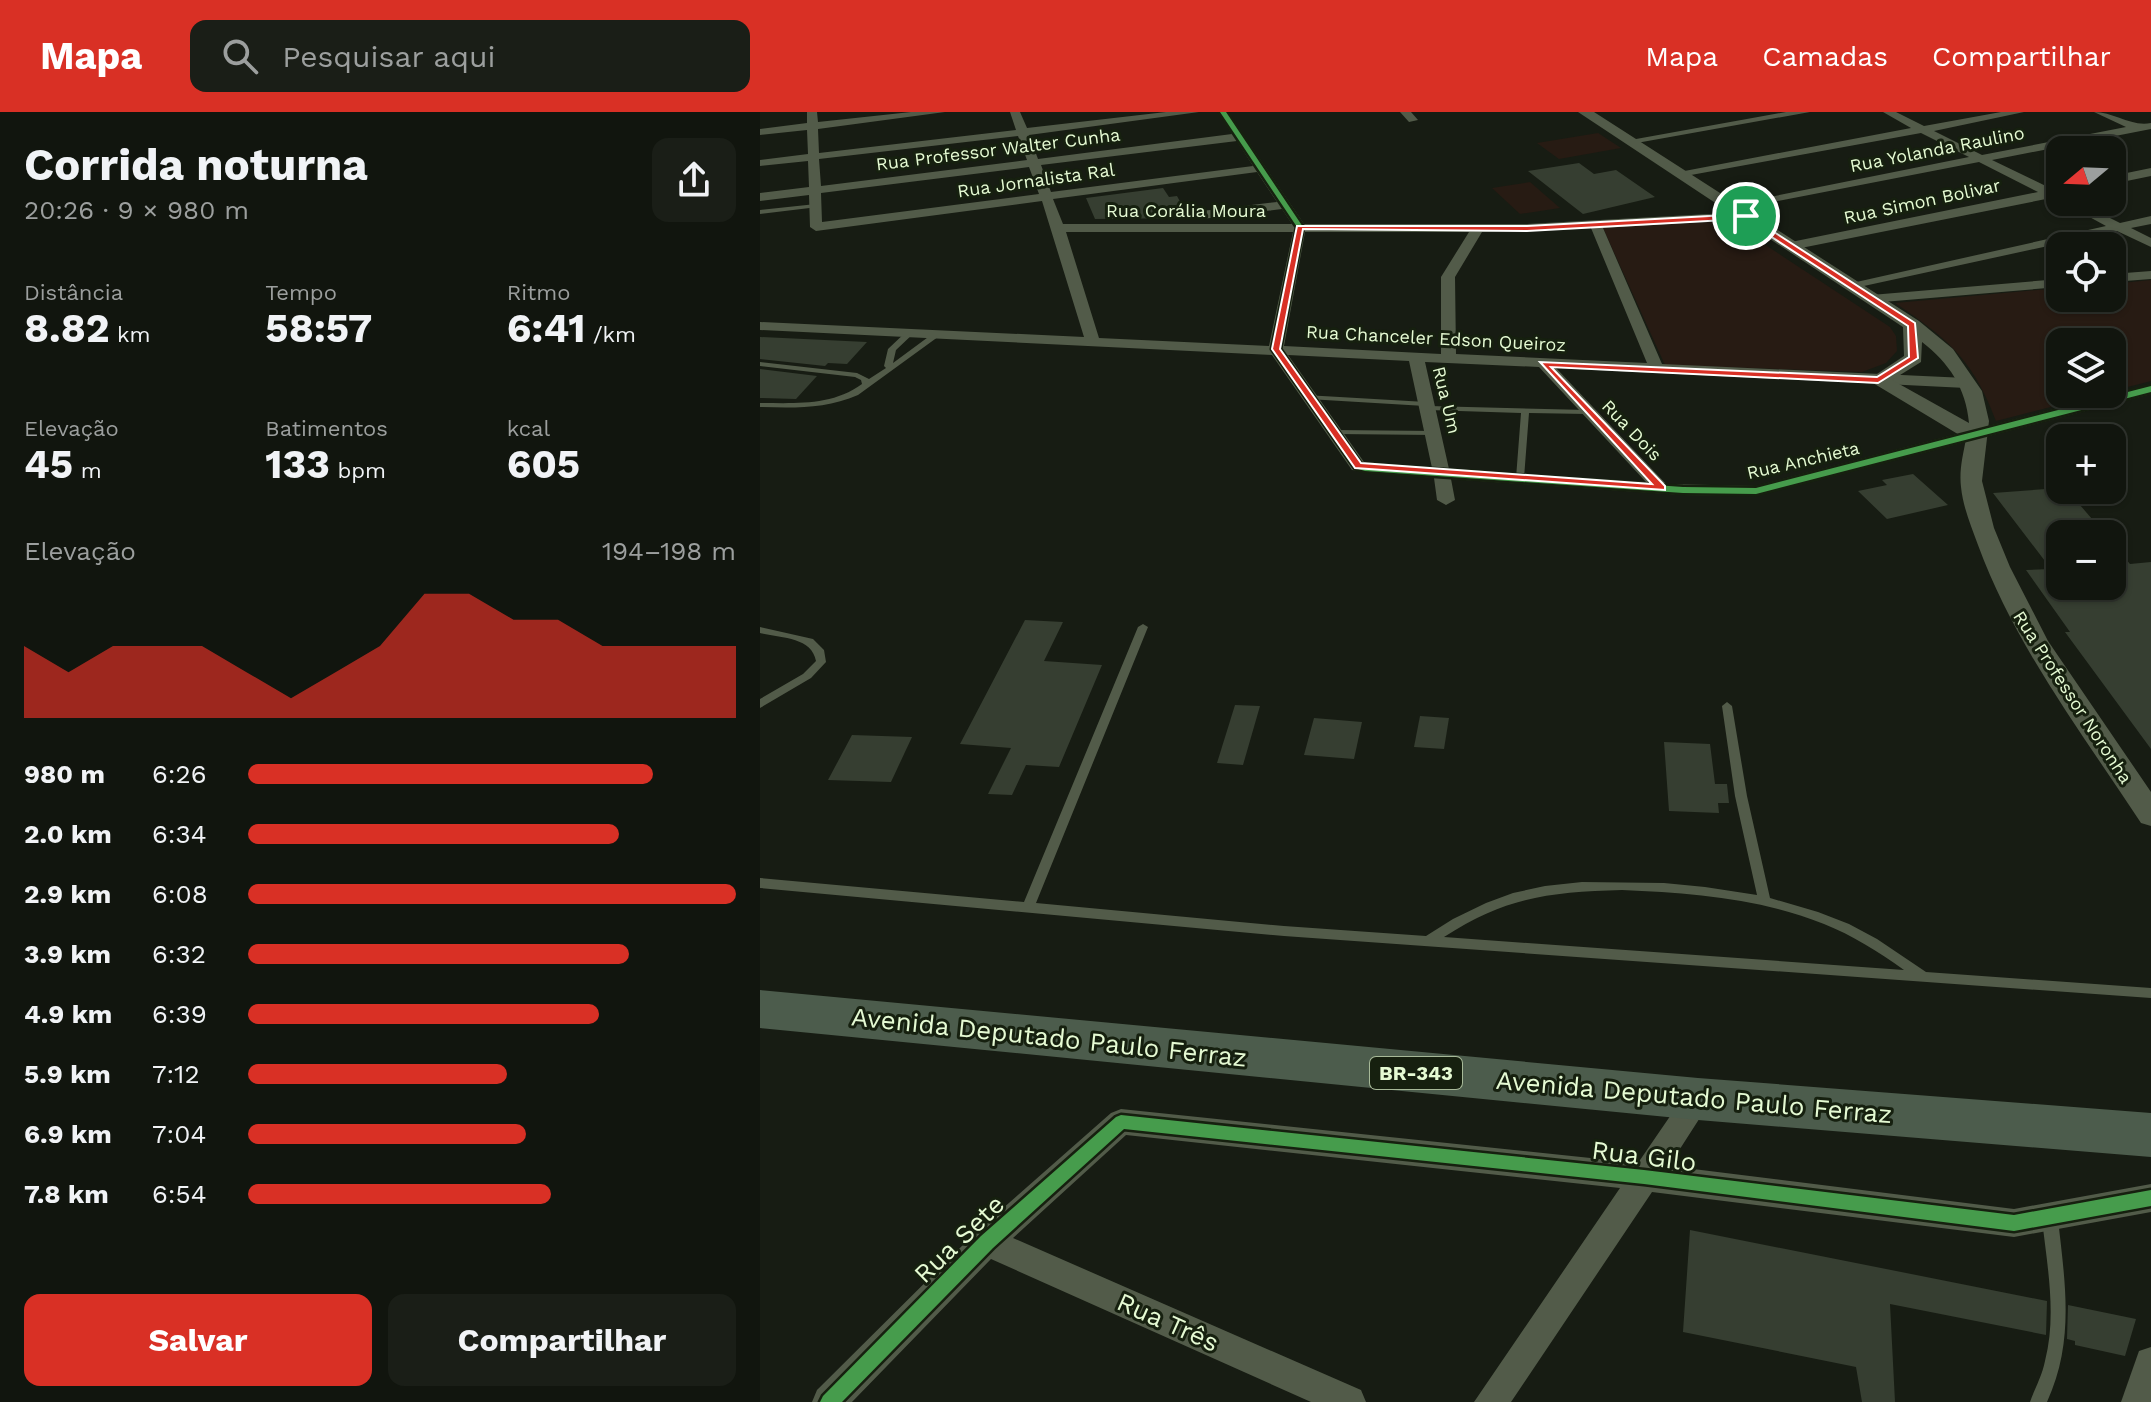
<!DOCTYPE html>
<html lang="pt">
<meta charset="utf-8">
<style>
:root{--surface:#11150e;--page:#1a1e17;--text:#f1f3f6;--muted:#9c9f9e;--line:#30342e;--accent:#d93025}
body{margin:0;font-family:"Work Sans",sans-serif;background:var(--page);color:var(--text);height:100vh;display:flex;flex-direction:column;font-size:30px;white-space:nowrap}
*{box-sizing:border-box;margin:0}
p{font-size:26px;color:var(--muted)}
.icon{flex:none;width:44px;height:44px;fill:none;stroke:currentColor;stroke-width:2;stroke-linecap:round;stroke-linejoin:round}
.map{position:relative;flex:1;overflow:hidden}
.drawer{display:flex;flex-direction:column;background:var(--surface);width:760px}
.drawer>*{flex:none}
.needle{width:52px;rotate:251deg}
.buttons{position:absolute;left:1286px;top:24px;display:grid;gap:16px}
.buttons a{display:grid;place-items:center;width:80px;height:80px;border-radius:16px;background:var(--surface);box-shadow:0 2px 6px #0004,0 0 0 2px var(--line);font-size:40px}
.pin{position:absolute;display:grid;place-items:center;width:68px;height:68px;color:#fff;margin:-34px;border:4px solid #fff;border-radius:50%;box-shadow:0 2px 8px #0007}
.round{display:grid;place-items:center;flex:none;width:84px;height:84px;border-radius:16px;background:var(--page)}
.summary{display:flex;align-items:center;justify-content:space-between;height:136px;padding:0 24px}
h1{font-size:44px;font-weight:700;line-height:60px}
.metrics{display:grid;grid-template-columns:repeat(3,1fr);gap:12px;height:136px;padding:8px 24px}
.metrics div{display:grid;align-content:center}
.metrics b{font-size:40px;font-weight:700}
.metrics small{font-size:22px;font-weight:400}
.metrics p{font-size:22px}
.chart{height:224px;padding:16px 24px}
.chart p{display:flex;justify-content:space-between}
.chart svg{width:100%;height:144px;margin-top:8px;fill:var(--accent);opacity:.7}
.action{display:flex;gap:16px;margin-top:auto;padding:16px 24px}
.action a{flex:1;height:92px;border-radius:16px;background:var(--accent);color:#fff;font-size:32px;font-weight:700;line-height:92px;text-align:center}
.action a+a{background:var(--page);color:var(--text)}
ul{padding:0 24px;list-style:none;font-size:26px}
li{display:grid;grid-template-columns:128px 96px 1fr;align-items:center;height:60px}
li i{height:20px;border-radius:10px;background:var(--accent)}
header{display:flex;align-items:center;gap:48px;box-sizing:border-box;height:112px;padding:0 40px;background:var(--accent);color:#fff}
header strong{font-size:38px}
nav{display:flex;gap:44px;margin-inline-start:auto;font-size:28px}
.search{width:560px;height:72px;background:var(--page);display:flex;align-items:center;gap:20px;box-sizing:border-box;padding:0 28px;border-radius:16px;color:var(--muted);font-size:30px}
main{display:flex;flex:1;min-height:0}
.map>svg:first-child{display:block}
.green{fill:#271b13}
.building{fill:#363e31}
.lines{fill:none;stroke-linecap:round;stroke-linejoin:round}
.service{fill:#525b49;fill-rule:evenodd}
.minor{fill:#525b49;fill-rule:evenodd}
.tertiary{fill:#525b49;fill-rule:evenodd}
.trunk{fill:#4c5c4c;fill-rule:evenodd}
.cycleway-casing{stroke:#16200f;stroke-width:5}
.cycleway{fill:#469c4c;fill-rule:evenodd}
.route{fill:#d93025;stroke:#fff;stroke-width:2;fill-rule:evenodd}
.labels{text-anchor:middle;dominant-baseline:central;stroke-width:6;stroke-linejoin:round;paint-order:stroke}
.far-street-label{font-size:18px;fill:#e5fad3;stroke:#16200f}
.shield{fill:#16200f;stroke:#a7b998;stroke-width:2}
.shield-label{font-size:20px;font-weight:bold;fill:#e5fad3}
.near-street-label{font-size:26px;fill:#e5fad3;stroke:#16200f}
</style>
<header>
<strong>Mapa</strong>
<div class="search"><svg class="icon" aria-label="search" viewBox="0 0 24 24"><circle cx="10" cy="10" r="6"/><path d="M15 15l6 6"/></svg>Pesquisar aqui</div>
<nav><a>Mapa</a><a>Camadas</a><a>Compartilhar</a></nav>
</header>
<main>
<section class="drawer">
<div class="summary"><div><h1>Corrida noturna</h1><p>20:26 · 9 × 980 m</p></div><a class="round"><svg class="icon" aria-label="share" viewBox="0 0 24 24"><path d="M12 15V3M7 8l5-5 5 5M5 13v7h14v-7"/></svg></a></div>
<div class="metrics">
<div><p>Distância</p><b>8.82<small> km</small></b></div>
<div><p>Tempo</p><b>58:57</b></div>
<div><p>Ritmo</p><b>6:41<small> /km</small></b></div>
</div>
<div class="metrics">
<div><p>Elevação</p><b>45<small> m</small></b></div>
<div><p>Batimentos</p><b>133<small> bpm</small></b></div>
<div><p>kcal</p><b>605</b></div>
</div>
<div class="chart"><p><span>Elevação</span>194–198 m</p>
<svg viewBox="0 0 160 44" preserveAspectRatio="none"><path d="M0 44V22L10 30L20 22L30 22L40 22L50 30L60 38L70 30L80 22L90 6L100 6L110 14L120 14L130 22L140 22L150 22L160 22V44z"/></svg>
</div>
<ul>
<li><b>980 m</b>6:26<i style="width:83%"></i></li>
<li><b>2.0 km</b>6:34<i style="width:76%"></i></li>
<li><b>2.9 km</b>6:08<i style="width:100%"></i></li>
<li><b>3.9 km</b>6:32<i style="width:78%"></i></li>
<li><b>4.9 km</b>6:39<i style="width:72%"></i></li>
<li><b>5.9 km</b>7:12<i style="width:53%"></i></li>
<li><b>6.9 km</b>7:04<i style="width:57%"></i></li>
<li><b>7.8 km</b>6:54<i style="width:62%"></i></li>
</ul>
<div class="action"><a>Salvar</a><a>Compartilhar</a></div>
</section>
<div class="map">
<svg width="1391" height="1290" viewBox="0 0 1391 1290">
<rect width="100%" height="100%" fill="#171c13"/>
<g class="green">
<polygon points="838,21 861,36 799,47 777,31"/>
<polygon points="770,70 800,96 760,102 732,76"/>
<polygon points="969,109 1130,215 1136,224 1137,239 1126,251 1102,260 905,253 843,116"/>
<path d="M 1391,168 L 1391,269 L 1352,279 L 1352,230 L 1300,230 L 1300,282 L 1342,282 L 1236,309 C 1213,247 1188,227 1135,191 L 1300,176 L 1300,186 L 1352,186 L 1352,172 Z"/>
</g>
<g class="building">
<polygon points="819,51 834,62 856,58 895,85 823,102 768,59"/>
<polygon points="403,76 409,85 417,84 429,106 335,107 326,86"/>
<polygon points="0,225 107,230 87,252 68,251 65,254 0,247"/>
<polygon points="0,257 57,264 36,287 0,286"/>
<polygon points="1153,362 1188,393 1127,407 1098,379 1127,373 1122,368"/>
<polygon points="1300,376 1307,378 1345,422 1300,422 1300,474 1352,474 1352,431 1370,452 1391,450 1391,637 1305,520 1310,520 1266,458 1291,457 1233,381"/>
<polygon points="265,508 303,510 284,549 342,553 299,655 266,653 252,683 228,682 251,636 200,632"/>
<polygon points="475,593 500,594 483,653 457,651"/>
<polygon points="660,604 689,606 684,637 654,635"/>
<polygon points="554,606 602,610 594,647 544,643"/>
<polygon points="92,623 152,625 131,670 68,668"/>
<polygon points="904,630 950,632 955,672 967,672 969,691 958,691 959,701 909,699"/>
<polygon points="930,1118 1287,1189 1286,1223 1130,1192 1135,1290 1102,1290 1096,1255 923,1220"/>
<polygon points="1308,1193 1376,1207 1365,1244 1315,1233 1315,1229 1307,1227"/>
</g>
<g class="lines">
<g class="service">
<polygon points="56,92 59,94 58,95 0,102 0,98"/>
<path d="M 147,219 L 154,221 L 136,238 L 133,251 L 175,220 L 182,222 L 98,283 C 66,297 34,296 0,295 L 0,291 C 36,291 72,294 102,272 L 101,268 L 95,265 L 0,254 L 0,250 L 97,261 L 109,267 L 126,256 L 124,254 L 128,237 Z"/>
<polygon points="545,283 666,290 669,290 669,294 827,298 831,300 827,302 769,301 764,366 760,369 756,366 761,301 668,298 665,298 665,294 548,287 544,285"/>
<polygon points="573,318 675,319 679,321 675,323 576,322 572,320"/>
<path d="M 383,512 L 388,515 L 276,791 L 524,814 L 666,824 L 693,807 L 726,791 L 753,781 L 785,774 L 822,770 L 904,771 L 945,775 L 997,783 L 975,684 L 962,594 L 967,590 L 972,594 L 987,684 L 1010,786 L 1058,800 L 1089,812 L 1117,827 L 1166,860 L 1391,876 L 1391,886 L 524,824 L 0,776 L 0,766 L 264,790 L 378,515 ZM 862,778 C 930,781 1000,786 1064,812 C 1092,823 1119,840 1144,858 L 684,825 C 746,785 790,780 862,778 Z"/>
<path d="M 0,515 L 53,527 L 64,538 L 66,550 L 51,566 L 0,596 L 0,587 L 43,562 L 56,549 C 52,525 21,526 0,521 Z"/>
<path d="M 1290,1100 L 1295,1102 L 1298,1107 C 1305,1171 1315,1229 1287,1290 L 1270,1290 C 1275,1276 1282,1264 1285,1249 C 1297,1203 1287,1153 1282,1107 L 1285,1102 Z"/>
</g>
<g class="minor">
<path d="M 47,0 L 57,0 L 58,10 L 151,0 L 185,0 L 58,17 L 59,41 L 256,18 L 250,0 L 260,0 L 267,16 L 406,0 L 439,0 L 269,23 L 278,47 L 472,22 L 458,0 L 468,0 L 544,112 L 767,112 L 986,100 L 992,104 L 990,107 L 843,116 L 902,252 L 1206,266 L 1214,271 L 1206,276 L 796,256 L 906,372 L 996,374 L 1391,272 L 1391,282 L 996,384 L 923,383 L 691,367 L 695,388 L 686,393 L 677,388 L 674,366 L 592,358 L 512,243 L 0,218 L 0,210 L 324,225 L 282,89 L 56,119 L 50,115 L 49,83 L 0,89 L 0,81 L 49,75 L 48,49 L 0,54 L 0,48 L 48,42 L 47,18 L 0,23 L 0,17 L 47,11 ZM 258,24 L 267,48 L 61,74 L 59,47 ZM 477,29 L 493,54 L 291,80 L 281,53 ZM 269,55 L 279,82 L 62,110 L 61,81 ZM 497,60 L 517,90 L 442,99 L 436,103 L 442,107 L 522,97 L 532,112 L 303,112 L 293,87 ZM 831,116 L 887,251 L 696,242 L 695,165 L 722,120 ZM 306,120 L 533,120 L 509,234 L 339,226 ZM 545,120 L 709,120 L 681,165 L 681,242 L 524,234 ZM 528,243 L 649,249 L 672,356 L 604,350 ZM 665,250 L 779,255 L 886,370 L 689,357 Z"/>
<polygon points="640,0 651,0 658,8 649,10"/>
<polygon points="1026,0 1050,0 871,32 865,29"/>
<path d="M 1123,0 L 1136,0 L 1164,14 L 1241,0 L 1264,0 L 1174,19 L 1222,43 L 1366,15 L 1334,0 C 1354,0 1371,15 1391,11 L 1391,17 L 1232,48 L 1292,77 L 1300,75 L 1296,85 L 1031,138 L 1024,134 L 1026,131 L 1278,80 L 1219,50 L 971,98 L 965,94 L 1209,45 L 1161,21 L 920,65 L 914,61 L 1151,16 Z"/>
<polygon points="1391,56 1391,64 1352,72 1352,64"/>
<polygon points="1302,90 1318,90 1360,111 1391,104 1391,112 1371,116 1391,126 1391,135 1357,119 1090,177 1083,173 1346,114"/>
<polygon points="1391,159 1391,167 1352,170 1352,162"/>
<polygon points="1300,167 1300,175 1111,191 1104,187 1111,183"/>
<polygon points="938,975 948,978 952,987 909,1054 1254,1097 1391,1072 1391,1100 1254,1125 892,1080 751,1290 714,1290 860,1076 366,1023 253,1126 601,1278 606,1290 551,1290 231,1147 92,1290 52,1290 57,1278 216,1120 351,1001 361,997 878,1051 928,978"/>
<polygon points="1391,1235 1391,1290 1361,1290 1379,1239"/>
</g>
<path class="tertiary" d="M 818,0 L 834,0 L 1159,209 L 1193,237 L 1222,279 L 1229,309 L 1222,369 L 1234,416 L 1250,455 L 1288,529 L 1391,680 L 1391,714 L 1381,711 C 1322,621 1255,534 1218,433 C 1211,414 1203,395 1201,375 C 1199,358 1203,343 1206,327 L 1108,268 L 1144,244 L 1143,215 ZM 1162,230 C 1189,251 1206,276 1209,311 L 1132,268 L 1161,250 Z"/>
<polygon class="trunk" points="0,878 938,966 1391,1001 1391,1045 938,1008 0,916"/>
<defs>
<g id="cycleway">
<polygon points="460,0 466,0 543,115 520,237 601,352 923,375 996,376 1391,274 1391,280 996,382 923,381 605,359 595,356 512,237 537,115"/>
<polygon points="361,1003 884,1058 1254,1103 1391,1078 1391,1094 1254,1119 884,1072 364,1017 233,1136 82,1290 60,1290 63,1284 221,1124 356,1005"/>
</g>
</defs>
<use href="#cycleway" class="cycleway-casing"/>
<use href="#cycleway" class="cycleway"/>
</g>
<path class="route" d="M 986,102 L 1155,211 L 1158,246 L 1118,271 L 791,255 L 905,374 L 905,378 L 595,356 L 512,237 L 537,114 L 767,114 ZM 984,107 L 1148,214 L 1149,245 L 1117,265 L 780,250 L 892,372 L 601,351 L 520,237 L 543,117 L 767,119 Z"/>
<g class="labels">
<g class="far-street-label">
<text transform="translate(238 37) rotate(-7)">Rua Professor Walter Cunha</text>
<text transform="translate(1177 37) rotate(-11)">Rua Yolanda Raulino</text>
<text transform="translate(276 68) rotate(-8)">Rua Jornalista Ral</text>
<text transform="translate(1162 89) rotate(-12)">Rua Simon Bolivar</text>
<text x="426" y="98">Rua Corália Moura</text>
<text transform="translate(676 226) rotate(3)">Rua Chanceler Edson Queiroz</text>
<text transform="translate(687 288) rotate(76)">Rua Um</text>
<text transform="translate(872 318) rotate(46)">Rua Dois</text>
<text transform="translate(1043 348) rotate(-13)">Rua Anchieta</text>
<text transform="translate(1313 585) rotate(57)">Rua Professor Noronha</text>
</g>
<rect class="shield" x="610" y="945" width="92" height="32" rx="6"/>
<g class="shield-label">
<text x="656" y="961">BR-343</text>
</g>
<g class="near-street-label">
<text transform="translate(289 925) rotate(6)">Avenida Deputado Paulo Ferraz</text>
<text transform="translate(934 985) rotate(5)">Avenida Deputado Paulo Ferraz</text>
<text transform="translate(884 1044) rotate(7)">Rua Gilo</text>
<text transform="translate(199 1127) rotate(-44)">Rua Sete</text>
<text transform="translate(408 1210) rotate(24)">Rua Três</text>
</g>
</g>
</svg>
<div class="buttons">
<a><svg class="needle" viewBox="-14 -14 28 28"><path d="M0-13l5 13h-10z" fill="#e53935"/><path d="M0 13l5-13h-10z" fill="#9c9f9e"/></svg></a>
<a><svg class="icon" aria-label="locate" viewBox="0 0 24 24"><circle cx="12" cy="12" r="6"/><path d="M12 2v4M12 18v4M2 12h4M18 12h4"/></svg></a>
<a><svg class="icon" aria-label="layers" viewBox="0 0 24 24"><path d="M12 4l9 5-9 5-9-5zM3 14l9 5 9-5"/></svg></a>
<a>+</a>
<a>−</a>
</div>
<div class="pin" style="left:986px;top:104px;background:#1e9e55"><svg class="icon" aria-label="arrive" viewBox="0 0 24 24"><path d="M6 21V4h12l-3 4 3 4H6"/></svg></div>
</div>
</main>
